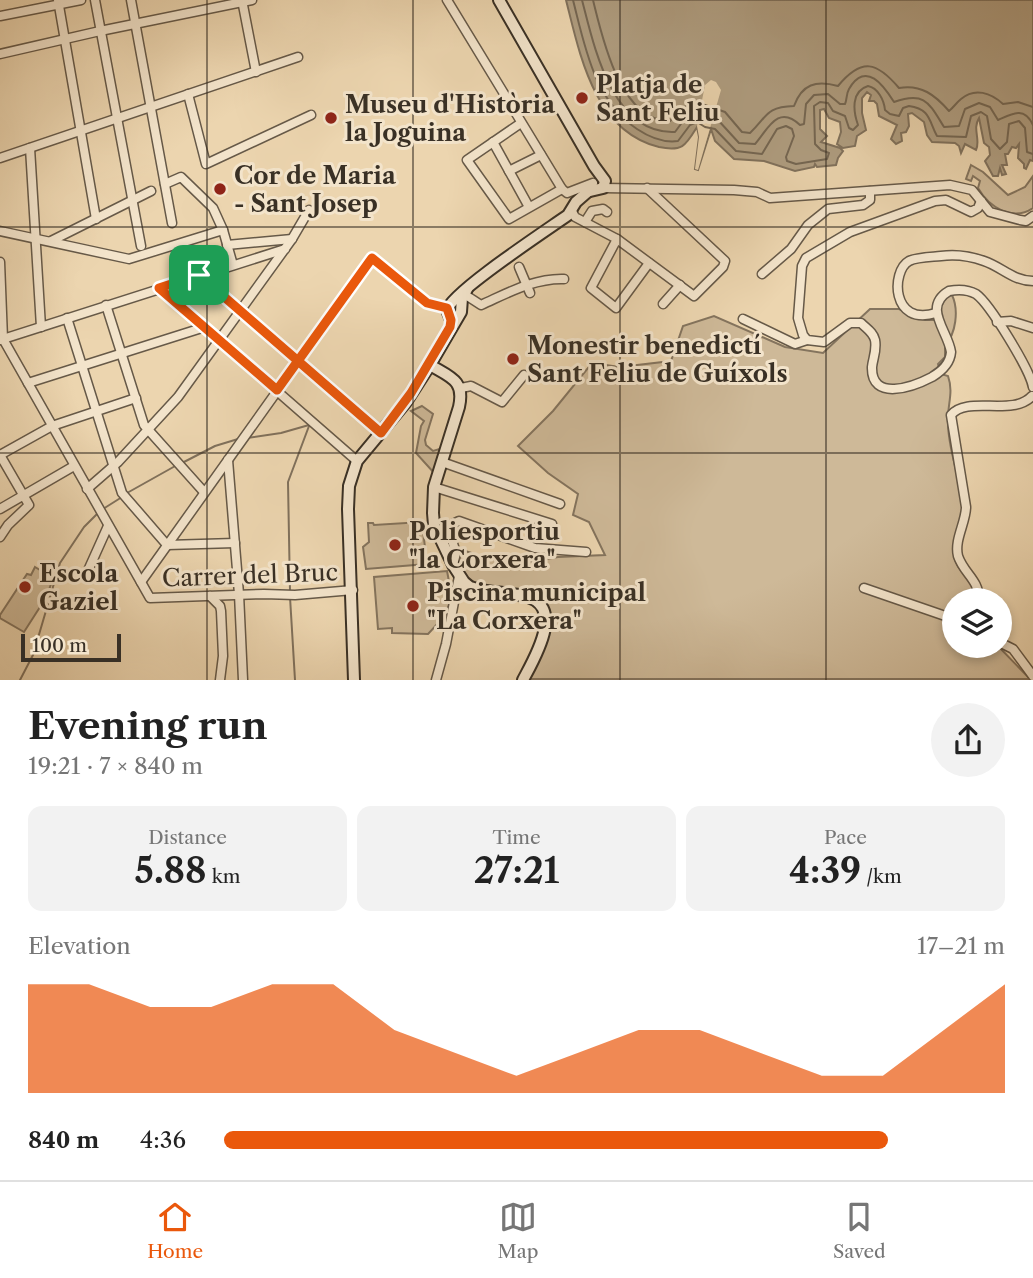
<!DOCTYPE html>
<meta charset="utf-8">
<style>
:root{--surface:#fff;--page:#f2f2f2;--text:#222;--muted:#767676;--line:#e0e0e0;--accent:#ea580c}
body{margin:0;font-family:"Libre Caslon Text",serif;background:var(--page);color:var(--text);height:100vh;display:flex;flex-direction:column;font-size:26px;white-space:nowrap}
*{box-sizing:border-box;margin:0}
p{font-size:23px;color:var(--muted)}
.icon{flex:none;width:38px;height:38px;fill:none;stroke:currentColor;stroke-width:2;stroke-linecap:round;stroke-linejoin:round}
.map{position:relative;height:680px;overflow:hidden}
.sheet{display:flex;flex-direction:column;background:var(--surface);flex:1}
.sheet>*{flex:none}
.tools{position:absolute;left:942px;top:588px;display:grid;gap:14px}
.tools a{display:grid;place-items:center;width:70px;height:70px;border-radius:50%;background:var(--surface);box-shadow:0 4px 10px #0003;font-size:35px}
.scale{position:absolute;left:21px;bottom:18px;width:100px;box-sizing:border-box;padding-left:7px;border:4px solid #393025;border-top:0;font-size:19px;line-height:24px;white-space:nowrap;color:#393025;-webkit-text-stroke:5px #f3e4cb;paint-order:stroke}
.pin{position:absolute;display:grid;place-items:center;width:60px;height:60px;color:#fff;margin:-30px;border-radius:14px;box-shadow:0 4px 10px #0006}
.round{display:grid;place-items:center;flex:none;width:74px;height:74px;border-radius:37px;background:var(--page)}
.headline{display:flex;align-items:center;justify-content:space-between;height:119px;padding:0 28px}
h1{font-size:38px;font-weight:800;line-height:52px}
.metrics{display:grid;grid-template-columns:repeat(3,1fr);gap:10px;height:119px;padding:7px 28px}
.metrics div{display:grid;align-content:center;border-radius:14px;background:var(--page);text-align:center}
.metrics b{font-size:35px;font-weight:800}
.metrics small{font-size:19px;font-weight:400}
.metrics p{font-size:19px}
.chart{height:196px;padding:14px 28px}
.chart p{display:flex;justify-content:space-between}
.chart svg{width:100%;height:126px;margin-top:7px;fill:var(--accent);opacity:.7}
ul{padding:0 28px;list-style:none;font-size:23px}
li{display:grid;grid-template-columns:112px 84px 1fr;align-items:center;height:52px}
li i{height:18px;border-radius:9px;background:var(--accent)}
.tab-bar{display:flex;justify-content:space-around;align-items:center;height:98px;border-top:2px solid var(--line);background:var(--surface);font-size:19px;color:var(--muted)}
.tab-bar a{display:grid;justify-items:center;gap:4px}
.tab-bar .selected{color:var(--accent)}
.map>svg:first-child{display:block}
.green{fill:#ceb998;stroke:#84745e;stroke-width:2}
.water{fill:#af9d80;stroke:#80715c;stroke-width:2}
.pier{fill:#ecd5af}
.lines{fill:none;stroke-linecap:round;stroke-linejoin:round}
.shore{stroke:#746652;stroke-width:2}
.stream{stroke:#80715c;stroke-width:2}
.street-casing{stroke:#665948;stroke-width:11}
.secondary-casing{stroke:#393025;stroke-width:14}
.street{stroke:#f3e4cb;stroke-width:8}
.secondary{stroke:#f3e4cb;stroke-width:10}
.route-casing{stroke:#fff;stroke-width:14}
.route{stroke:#ea580c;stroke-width:9}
.grid{fill:none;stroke:#393025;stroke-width:2;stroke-opacity:0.55}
.poi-dot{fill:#8f2418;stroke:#f3e4cb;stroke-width:2.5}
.labels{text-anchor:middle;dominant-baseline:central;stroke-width:6;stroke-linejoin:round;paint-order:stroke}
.poi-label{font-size:24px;font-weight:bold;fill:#393025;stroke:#f3e4cb;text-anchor:start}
.street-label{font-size:24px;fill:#393025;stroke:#f3e4cb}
</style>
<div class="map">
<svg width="1033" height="680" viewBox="0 0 1033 680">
<rect width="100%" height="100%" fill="#ecd5af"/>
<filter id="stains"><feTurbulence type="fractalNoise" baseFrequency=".00286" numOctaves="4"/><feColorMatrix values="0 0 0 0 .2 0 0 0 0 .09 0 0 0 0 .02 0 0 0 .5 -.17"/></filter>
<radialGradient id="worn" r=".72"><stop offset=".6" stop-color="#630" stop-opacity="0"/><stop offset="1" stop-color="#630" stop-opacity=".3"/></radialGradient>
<g class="green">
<path d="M 971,165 L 983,172 L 1008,195 L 1025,187 L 1033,176 L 1033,208 C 1012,222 989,207 978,188 L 980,181 L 973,176 L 971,181 L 966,179 Z"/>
<path d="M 952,295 C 959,310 956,334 945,345 L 945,357 L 938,364 L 941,374 L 948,376 C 954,393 947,405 948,423 C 948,454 964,484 962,515 C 961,527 954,540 954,552 C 953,572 978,580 975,600 L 954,600 L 954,646 L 998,646 L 1030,679 L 526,679 C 531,667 549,623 548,612 C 545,572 441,606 462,550 L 511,565 L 558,557 L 605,555 L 589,522 L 573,515 L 578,494 L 548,473 L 518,446 L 553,411 L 592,363 L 620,367 L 671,361 L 683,326 L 714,316 L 785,347 L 823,353 L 870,309 L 899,309 L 925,320 L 934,320 L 946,297 Z"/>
<polygon points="422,406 433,414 425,440 426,445 433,451 443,448 435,474 416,453 421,426 424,421 411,411"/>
<polygon points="422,522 427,564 366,569 363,547 369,542 368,523 373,523 374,525"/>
<polygon points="35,567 53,578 47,596 24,632 0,618 0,615 27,574 31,575"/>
<path d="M 447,571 C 454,604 451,610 428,634 L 392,633 L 392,628 L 378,629 L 374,577 Z"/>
</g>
<path class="water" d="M 566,0 L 1033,0 L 1033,161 L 1030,160 L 1026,169 L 1024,168 L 1024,164 L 1018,158 L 1019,144 L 1016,148 L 1012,147 L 1008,154 L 1005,154 L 1007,165 L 1002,165 L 1006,174 L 1002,175 L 1000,168 L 998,176 L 993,176 L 985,161 L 990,155 L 989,147 L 984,143 L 979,118 C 972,129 981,140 976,150 L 965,144 L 961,153 L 959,146 L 955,143 L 932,142 L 927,135 L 924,122 L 912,113 L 908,114 L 909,126 L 906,132 L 901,133 L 902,141 L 896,144 L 891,139 L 897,125 L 879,116 L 877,104 L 874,101 L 869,101 L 871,95 L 867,92 L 862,98 L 862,113 L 866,130 L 857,136 L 855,146 L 843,148 L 837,144 L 841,132 L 840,122 L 829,118 L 824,109 L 820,110 L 820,129 L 827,136 L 821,142 L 840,148 L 843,151 L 838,158 L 836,165 L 817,167 L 815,164 L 814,167 L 795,171 L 764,161 L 734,159 L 715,141 L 711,129 L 698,170 L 695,169 L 699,137 L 697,127 C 686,145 683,152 659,147 C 594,131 580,55 566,0 Z"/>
<polygon class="pier" points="711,80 716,82 721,90 698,170 695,169 699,137 697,126 705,85"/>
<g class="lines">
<g class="shore">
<path d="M 573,0 C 585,47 594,100 637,129 C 649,137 664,143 678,141 L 690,125 L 697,122 L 705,127 L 715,129 L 736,151 L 762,154 L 777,129 L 786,126 L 792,129 L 794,136 L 786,157 L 787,161 L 796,164 L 827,159 L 829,153 L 821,150 L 815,144 L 814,106 L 820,102 L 828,103 L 833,111 L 845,116 L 849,128 L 853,130 L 858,125 C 853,111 851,91 868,86 C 878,88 884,100 885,110 L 890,114 L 899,116 L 903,108 L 909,106 C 931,109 929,122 937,136 L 966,137 L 971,116 L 981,112 L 987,116 L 991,139 L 1000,149 L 1007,142 L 1009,124 L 1019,121 L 1025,128 L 1027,152 L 1033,154"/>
<path d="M 582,0 C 594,46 612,135 675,132 L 686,117 L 698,114 L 718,120 L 739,143 L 755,144 C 768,129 778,104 800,125 L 804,124 L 806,104 L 814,95 L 828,94 L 840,104 L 845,104 C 847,100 846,94 849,89 C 866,60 884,86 894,102 C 925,91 929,103 944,127 L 959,126 L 965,109 L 979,103 L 990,107 L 998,120 C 1012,114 1024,106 1033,125"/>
<path d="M 593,0 C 602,36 620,122 670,121 L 683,107 L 702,104 L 725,112 L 742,132 L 750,133 C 768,116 765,107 794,106 C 802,84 816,80 838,86 C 862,57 877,62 899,88 C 921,84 935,95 949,111 C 954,107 956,103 961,99 C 975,87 991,93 1003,104 L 1018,102 L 1033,107"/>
</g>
<g class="stream">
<polyline points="247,438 281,433 309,425"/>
<polyline points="182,463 215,446 238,439"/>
<polyline points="127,493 177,465"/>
<polyline points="103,509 122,497"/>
<polyline points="290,591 288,482 309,426"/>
<polyline points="290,597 295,680"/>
<polyline points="20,680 33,655 60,563 84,527 99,512"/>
</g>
<defs>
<g id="street">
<polyline points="58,0 96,219"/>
<polyline points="95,0 141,246"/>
<polyline points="131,0 172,223"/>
<polyline points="242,0 256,72"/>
<polyline points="447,0 562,189 567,193 593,183"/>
<polyline points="0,16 81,0"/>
<polyline points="0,54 100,31 252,0"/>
<polyline points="188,94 206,164 311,115"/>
<polyline points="521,123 467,160 509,219 562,189"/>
<polyline points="493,142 529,207"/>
<polyline points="30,148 41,327"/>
<polyline points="0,158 298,57"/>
<polyline points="509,171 541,155"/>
<polyline points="165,184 181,177 213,208 223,230 233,265"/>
<polyline points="603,188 734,190 757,192 770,198 950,185 972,190 990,212 1020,220 1026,221 1033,216"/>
<path d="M 981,201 L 978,208 L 971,212 L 946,200 L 935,201 L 850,232 L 806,258 L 802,266 L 798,318 L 803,335 L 807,340 L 824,342 L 850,323 L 861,323 C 867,329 873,332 875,340 C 877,350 873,358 872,367 C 871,402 913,387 932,377 C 942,371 950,364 951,352 C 948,331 922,307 949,291 C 959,289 967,289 976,294 C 990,304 1030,370 1033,387"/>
<polyline points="572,211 575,217 617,239 694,296 723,267 725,261 647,188"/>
<polyline points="585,222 592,211 603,209 607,212"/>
<polyline points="0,231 129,259 223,230"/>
<polyline points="617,239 591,288 616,308 649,263"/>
<polyline points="51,241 151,191"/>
<polyline points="227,245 292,239"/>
<polyline points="0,262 3,339 150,598 264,594 295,595 353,590"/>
<polyline points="519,267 530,293"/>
<polyline points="762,274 791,249 808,225 828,209 863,205 870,200 870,191"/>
<polyline points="199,275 381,433"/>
<polyline points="159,288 357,461"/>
<path d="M 464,294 L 481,305 C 508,293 534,278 564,279"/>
<polyline points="663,304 680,285"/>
<polyline points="106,305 144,425 204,492"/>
<path d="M 936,313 C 891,327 891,271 909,261 C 917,257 932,257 941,256 C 956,254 970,256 984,261 C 1002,267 1013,281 1033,281"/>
<polyline points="67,318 122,493 167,545 235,543"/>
<polyline points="743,319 795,344 807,340"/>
<polyline points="997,322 1011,321 1033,328"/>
<polyline points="0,340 285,249"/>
<polyline points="28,383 205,327"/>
<polyline points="461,388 471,386 502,402 524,375"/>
<polyline points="0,455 52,426 136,398"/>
<polyline points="228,460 239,594 243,680"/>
<polyline points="442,462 560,504"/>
<polyline points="434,487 552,524"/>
<polyline points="87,489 118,462 178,397 292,239 309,210"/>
<polyline points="0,509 74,466"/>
<polyline points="0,537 8,525 29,505 0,455"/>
<polyline points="453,565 456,553 449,531 453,524 459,521 535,548 586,552"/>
<polyline points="86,575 108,526"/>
<polyline points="141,582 372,258 427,303 447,308"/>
<polyline points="864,588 954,619"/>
<polyline points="210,596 220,606 221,611 223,656 220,680"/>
<path d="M 979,600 C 979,579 964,574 958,556 C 954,540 966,522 966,507 L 951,415 C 967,395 1013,417 1032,396"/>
<polyline points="999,642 1013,649 1033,676"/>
<polyline points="436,680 446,644 459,576"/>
</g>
<g id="secondary">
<polyline points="499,0 594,166 605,181 603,188 586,192"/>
<path d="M 451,326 L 451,320 L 447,310 C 452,292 547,230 568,215 L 576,202 L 592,188"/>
<path d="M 430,365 C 450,377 465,380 459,407 L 434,487 L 433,513 L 434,525 L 453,565 L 464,582 L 470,587 C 487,593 506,592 524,596 C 567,605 534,659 523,680"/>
<polyline points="354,680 348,509 349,486 357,461 406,402 430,365 461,312 462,298 467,289"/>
</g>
</defs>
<use href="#street" class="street-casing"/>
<use href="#secondary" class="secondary-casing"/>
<use href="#street" class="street"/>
<use href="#secondary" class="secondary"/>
</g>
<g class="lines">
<defs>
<polyline id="route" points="199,275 381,433 411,393 450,327 451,320 447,308 427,303 372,258 277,390 159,288 199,275"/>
</defs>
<use href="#route" class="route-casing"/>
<use href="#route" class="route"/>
</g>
<path class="grid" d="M 207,0 L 207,680M 413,0 L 413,680M 620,0 L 620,680M 826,0 L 826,680M 0,227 L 1033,227M 0,453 L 1033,453"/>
<g class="poi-dot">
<circle cx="582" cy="98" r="7"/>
<circle cx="331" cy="118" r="7"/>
<circle cx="220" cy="189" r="7"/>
<circle cx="513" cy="359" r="7"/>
<circle cx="395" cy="545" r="7"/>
<circle cx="25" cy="587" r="7"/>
<circle cx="413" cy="606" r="7"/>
</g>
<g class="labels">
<g class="poi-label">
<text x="596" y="84">Platja de<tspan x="596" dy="28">Sant Feliu</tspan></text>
<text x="345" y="104">Museu d'Història<tspan x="345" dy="28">la Joguina</tspan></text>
<text x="234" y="175">Cor de Maria<tspan x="234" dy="28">- Sant Josep</tspan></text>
<text x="527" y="345">Monestir benedictí<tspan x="527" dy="28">Sant Feliu de Guíxols</tspan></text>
<text x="409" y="531">Poliesportiu<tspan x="409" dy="28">"la Corxera"</tspan></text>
<text x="39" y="573">Escola<tspan x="39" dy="28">Gaziel</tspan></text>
<text x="427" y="592">Piscina municipal<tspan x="427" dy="28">"La Corxera"</tspan></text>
</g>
<g class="street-label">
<text transform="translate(250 575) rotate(-2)">Carrer del Bruc</text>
</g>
</g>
<rect width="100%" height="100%" filter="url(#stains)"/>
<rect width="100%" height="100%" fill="url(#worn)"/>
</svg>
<div class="tools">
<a><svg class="icon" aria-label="layers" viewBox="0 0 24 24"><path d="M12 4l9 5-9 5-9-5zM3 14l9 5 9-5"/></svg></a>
</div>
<div class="scale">100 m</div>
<div class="pin" style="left:199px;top:275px;background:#1e9e55"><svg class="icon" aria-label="arrive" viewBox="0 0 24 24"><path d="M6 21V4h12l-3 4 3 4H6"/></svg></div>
</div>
<section class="sheet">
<div class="headline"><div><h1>Evening run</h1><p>19:21 · 7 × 840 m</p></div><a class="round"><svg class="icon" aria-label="share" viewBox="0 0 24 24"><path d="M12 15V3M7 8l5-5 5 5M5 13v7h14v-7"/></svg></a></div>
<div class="metrics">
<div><p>Distance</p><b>5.88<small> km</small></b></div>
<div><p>Time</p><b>27:21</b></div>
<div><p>Pace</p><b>4:39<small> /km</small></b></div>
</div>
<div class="chart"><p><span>Elevation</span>17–21 m</p>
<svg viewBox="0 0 160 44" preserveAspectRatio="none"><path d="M0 44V6L10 6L20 14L30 14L40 6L50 6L60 22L70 30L80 38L90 30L100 22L110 22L120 30L130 38L140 38L150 22L160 6V44z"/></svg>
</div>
<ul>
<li><b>840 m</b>4:36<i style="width:85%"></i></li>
</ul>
</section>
<nav class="tab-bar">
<a class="selected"><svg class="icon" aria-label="home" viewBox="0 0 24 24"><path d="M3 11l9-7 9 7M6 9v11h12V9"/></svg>Home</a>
<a><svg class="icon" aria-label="map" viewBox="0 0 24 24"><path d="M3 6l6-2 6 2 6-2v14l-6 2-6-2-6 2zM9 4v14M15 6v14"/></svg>Map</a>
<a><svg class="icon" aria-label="saved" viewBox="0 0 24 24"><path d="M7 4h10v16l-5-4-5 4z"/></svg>Saved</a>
</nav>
